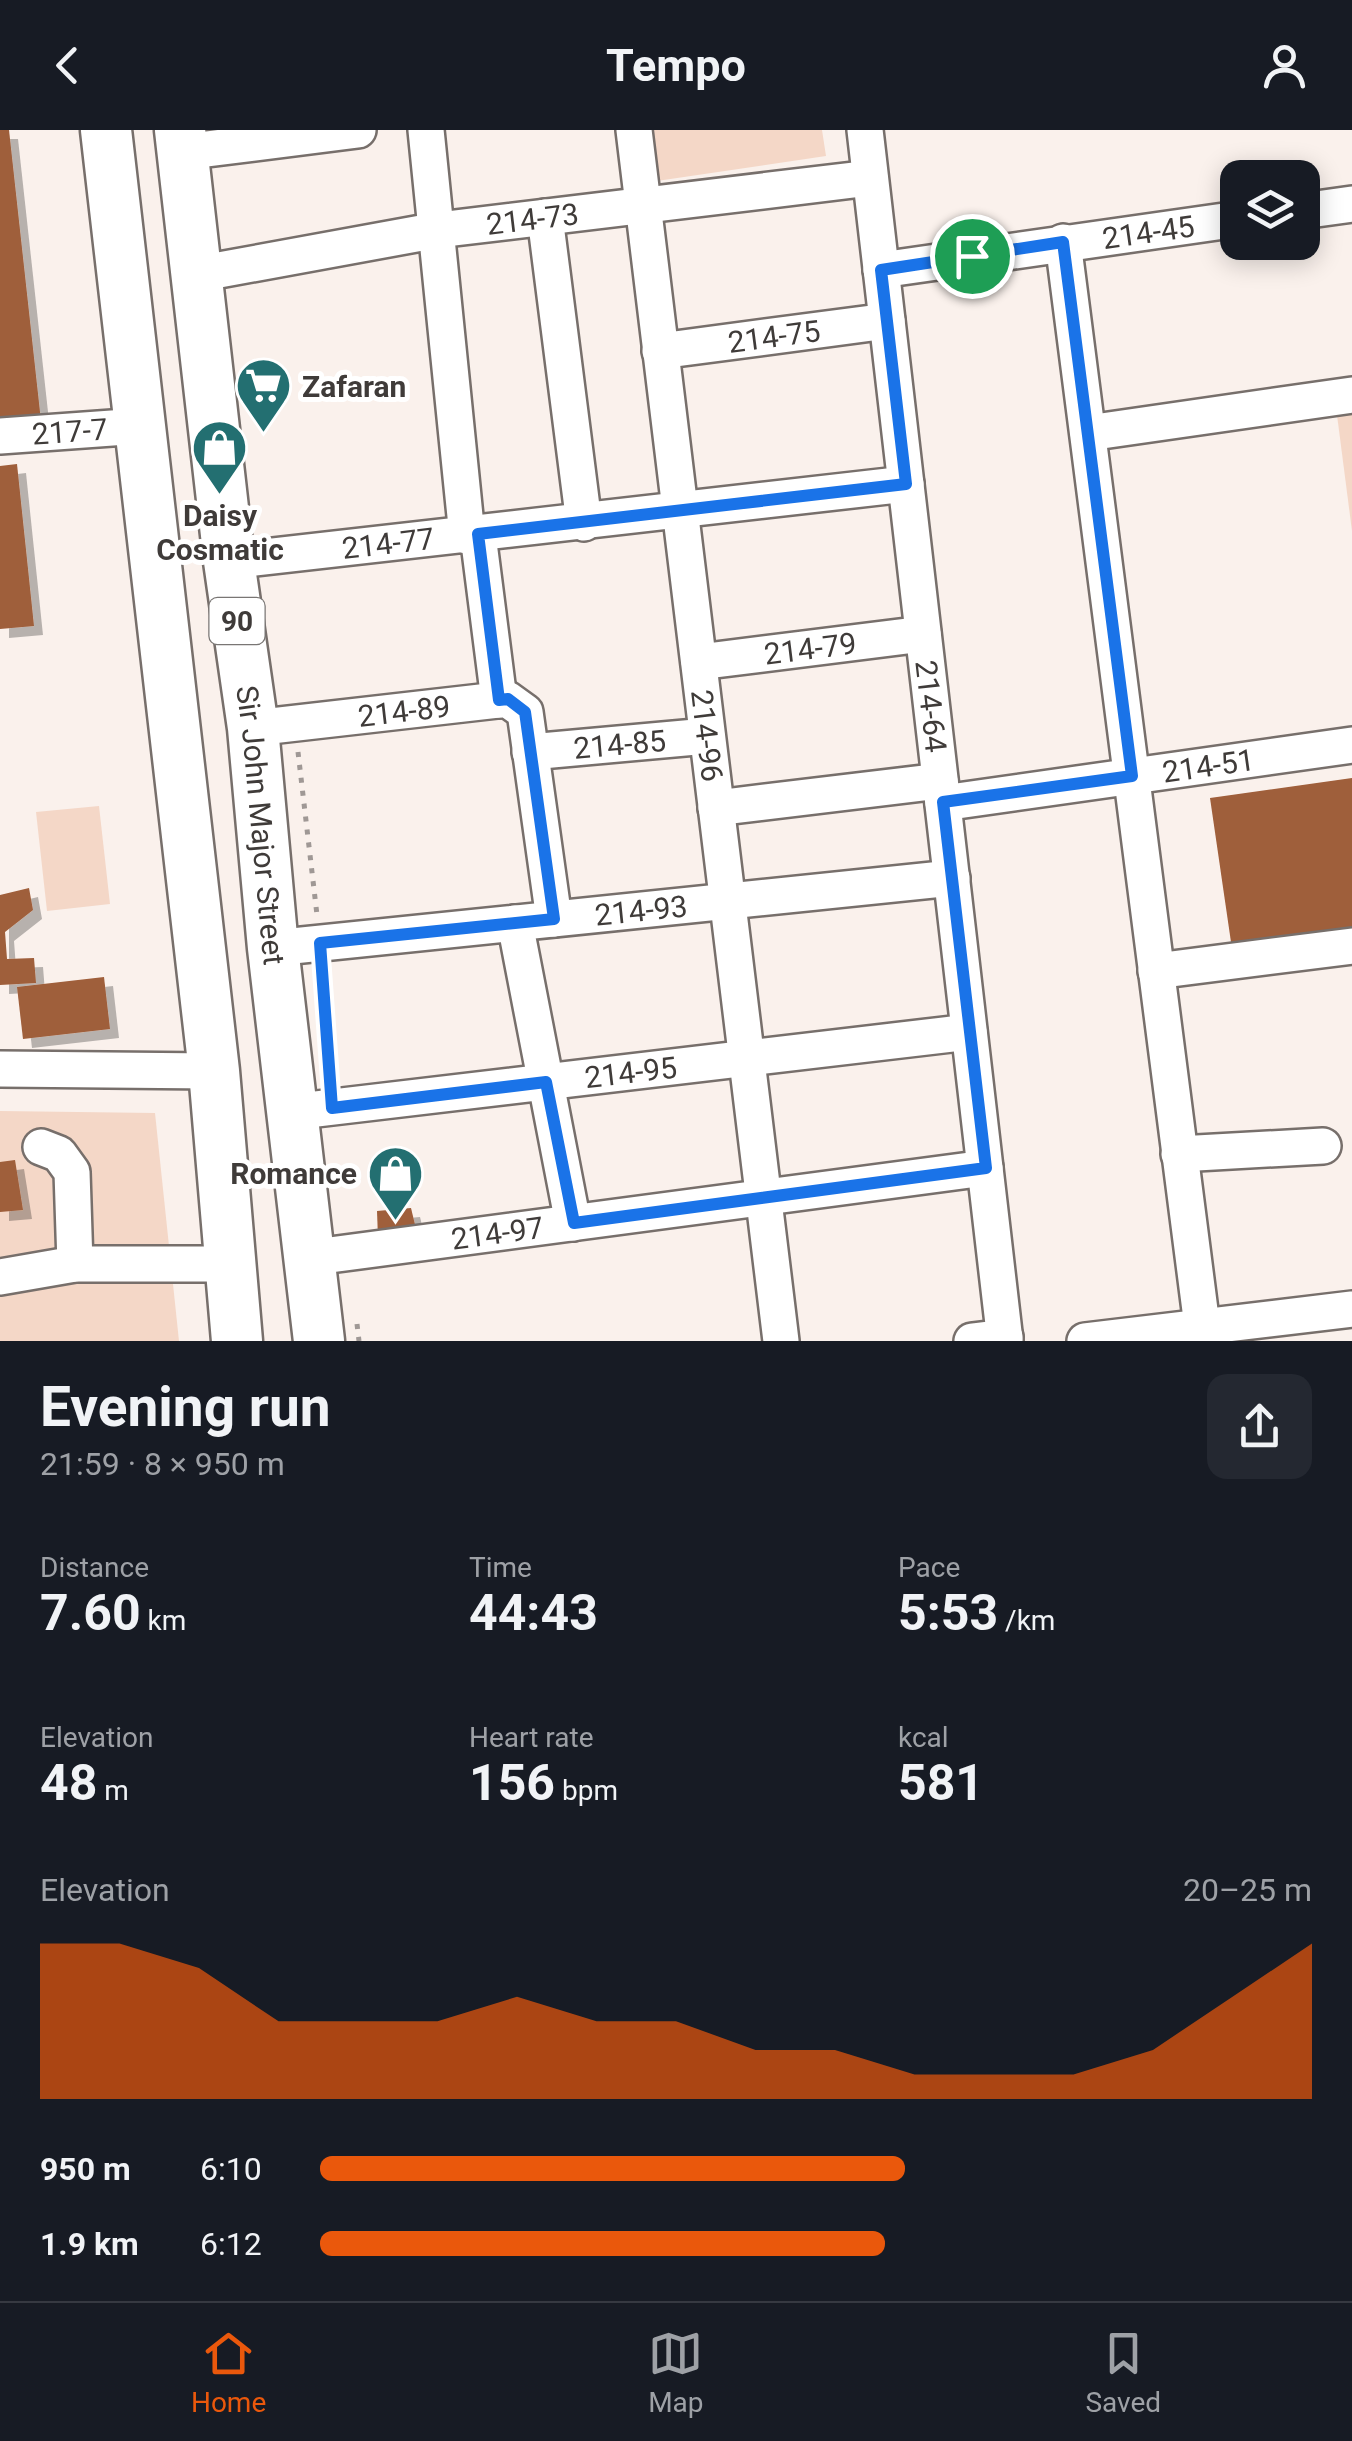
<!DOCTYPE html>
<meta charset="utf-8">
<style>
:root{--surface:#171b24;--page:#242831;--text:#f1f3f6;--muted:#9ea1a6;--line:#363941;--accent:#ea580c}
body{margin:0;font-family:Roboto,sans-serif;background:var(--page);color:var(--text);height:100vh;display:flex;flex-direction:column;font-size:38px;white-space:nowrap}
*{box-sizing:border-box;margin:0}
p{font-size:32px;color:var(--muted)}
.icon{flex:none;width:55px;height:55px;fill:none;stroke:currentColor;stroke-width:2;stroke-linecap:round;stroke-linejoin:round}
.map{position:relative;height:1211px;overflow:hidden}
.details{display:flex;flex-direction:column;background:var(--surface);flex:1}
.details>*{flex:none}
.tools{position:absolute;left:1220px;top:30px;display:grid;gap:20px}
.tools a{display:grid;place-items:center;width:100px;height:100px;border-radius:20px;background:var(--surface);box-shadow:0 5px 25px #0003;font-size:50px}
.pin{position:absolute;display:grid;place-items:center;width:85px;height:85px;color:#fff;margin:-42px;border:5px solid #fff;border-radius:50%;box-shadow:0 2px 10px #0007}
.round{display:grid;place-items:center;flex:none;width:105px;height:105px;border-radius:20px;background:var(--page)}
.summary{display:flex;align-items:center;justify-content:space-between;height:170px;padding:0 40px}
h1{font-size:55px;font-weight:700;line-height:75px}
.stats{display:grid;grid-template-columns:repeat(3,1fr);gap:15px;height:170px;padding:10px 40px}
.stats div{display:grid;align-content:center}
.stats b{font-size:50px;font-weight:700}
.stats small{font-size:28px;font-weight:400}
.stats p{font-size:28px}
.chart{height:280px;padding:20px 40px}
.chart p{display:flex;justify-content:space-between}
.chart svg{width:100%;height:180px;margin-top:10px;fill:var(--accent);opacity:.7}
ul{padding:0 40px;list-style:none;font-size:32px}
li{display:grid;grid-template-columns:160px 120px 1fr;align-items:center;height:75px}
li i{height:25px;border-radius:12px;background:var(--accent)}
header{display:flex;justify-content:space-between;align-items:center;height:130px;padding:0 40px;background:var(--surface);font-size:45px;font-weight:700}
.tabs{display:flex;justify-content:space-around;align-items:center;height:140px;border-top:2px solid var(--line);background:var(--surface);font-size:28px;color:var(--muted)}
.tabs a{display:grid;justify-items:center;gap:5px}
.tabs .current{color:var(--accent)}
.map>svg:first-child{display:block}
.green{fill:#f4d7c7}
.building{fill:#9f5e3a;filter:url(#shadow)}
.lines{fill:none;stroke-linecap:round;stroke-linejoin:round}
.minor-casing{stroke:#776f6b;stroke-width:40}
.highway-casing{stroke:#776f6b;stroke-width:55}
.path{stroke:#9f9895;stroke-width:5;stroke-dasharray:5 8;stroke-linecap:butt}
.minor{stroke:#fff;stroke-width:35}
.highway{stroke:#fff;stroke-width:50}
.route-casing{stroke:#fff;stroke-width:20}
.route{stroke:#1a73e8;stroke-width:12}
.labels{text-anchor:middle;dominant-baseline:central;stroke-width:10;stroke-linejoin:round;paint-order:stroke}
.shield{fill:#fff;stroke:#797674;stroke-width:2.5}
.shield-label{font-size:28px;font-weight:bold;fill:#3f3b39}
.street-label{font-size:30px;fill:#3f3b39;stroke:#fff}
.poi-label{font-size:30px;font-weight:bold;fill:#3f3b39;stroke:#fff;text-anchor:start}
</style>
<header><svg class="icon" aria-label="back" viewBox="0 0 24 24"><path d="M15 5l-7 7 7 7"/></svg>Tempo<svg class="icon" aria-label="person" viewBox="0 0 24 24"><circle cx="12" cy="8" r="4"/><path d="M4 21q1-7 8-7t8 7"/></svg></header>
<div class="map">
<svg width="1352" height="1211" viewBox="0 0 1352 1211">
<defs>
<filter id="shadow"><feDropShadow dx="9" dy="9" stdDeviation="0" flood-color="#0004"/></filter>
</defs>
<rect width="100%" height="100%" fill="#faf1ec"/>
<g class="green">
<polygon points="643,0 822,0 826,26 650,52"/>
<polygon points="1352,283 1352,401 1337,285"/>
<polygon points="99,676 110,774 47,781 36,682"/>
<polygon points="0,981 155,983 179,1211 0,1211"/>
</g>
<g class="building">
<polygon points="0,0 9,0 41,291 0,295"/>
<polygon points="17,334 34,496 0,499 0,336"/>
<polygon points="1352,648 1352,802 1232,819 1210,668"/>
<polygon points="29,758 33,780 5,802 7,829 34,828 36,853 0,855 0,765"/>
<polygon points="104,847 110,899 23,909 17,857"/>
<polygon points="15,1030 23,1080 0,1082 0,1032"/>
<polygon points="411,1078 417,1103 378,1108 377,1081"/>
</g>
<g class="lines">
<defs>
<g id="minor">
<polyline points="426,0 467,406"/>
<path id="s1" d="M 634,0 L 781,1211"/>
<path id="s2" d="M 865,0 L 1005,1211"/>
<polyline points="183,22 358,0"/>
<polyline points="1302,81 1352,74"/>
<polyline points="545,87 584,393"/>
<polyline points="1063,112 1202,1196"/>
<path id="s3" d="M 881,140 L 1238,89"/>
<path id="s4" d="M 197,144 L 438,100 L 870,48"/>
<path id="s5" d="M 660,221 L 887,191"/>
<polyline points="1088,303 1352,265"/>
<path id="s6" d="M 0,306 L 140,296"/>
<polyline points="478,405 499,570"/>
<path id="s7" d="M 229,431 L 906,354"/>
<path id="s8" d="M 699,532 L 923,504"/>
<path id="s9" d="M 253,598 L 507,569 L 525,582 L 554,789"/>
<path id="s10" d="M 530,622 L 707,606"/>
<path id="s11" d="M 943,673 L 1352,615"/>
<polyline points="716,678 940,651"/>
<polyline points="515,793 573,1093"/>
<path id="s12" d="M 273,818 L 952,748"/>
<polyline points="1156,841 1352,816"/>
<polyline points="0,939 214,941"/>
<path id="s13" d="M 291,982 L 969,902"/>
<polyline points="41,1017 59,1024 72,1042 75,1134"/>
<polyline points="1179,1024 1323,1016"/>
<path id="s14" d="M 307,1128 L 985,1038"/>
<polyline points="0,1147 75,1134 228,1134"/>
<polyline points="972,1211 1005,1207"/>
<polyline points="1085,1211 1352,1179"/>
</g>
<g id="highway">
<polyline points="106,0 214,941 237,1211"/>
<path id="s15" d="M 180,0 L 229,431 L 253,598 L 273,818 L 319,1211"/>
</g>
</defs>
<use href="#minor" class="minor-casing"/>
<use href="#highway" class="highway-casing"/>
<g class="path">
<polyline points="298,622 317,785"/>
<polyline points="322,841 330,950"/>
<polyline points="357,1194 359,1211"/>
</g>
<use href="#minor" class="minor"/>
<use href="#highway" class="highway"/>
</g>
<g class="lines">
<defs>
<polygon id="route" points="1063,112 1132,646 943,672 986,1038 574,1093 546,952 332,978 320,813 554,789 525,582 508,569 499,570 478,404 906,354 881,140"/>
</defs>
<use href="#route" class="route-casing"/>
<use href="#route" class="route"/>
</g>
<defs>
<symbol id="supermarket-pin" viewBox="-11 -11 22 30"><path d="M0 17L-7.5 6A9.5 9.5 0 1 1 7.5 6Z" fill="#236f71" stroke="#fff"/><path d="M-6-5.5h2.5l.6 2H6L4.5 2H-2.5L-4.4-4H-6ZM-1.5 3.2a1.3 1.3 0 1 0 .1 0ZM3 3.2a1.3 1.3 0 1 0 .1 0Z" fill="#fff"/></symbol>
<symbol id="shop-pin" viewBox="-11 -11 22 30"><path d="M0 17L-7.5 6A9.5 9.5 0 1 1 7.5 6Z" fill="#236f71" stroke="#fff"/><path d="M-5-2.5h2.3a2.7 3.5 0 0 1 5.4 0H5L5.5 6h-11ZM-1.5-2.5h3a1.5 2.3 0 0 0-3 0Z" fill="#fff"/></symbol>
</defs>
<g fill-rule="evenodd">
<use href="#supermarket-pin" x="232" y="224" width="63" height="86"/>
<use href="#shop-pin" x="188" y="286" width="63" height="86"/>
<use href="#shop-pin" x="364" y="1012" width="63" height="86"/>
</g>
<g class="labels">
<rect class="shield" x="209.5" y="468" width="55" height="46" rx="8"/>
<g class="shield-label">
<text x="237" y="491">90</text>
</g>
<g class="street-label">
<text stroke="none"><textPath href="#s4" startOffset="340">214-73</textPath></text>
<text stroke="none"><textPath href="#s3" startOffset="270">214-45</textPath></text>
<text stroke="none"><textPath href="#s5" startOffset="115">214-75</textPath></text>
<text stroke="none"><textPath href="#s6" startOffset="70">217-7</textPath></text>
<text stroke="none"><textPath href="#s7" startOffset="160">214-77</textPath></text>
<text stroke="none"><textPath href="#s8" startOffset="112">214-79</textPath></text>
<text stroke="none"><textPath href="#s2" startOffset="580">214-64</textPath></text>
<text stroke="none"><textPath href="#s9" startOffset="152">214-89</textPath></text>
<text stroke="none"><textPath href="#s1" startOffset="610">214-96</textPath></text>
<text stroke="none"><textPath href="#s10" startOffset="90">214-85</textPath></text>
<text stroke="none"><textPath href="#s11" startOffset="268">214-51</textPath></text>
<text stroke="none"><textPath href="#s15" startOffset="700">Sir John Major Street</textPath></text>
<text stroke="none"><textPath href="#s12" startOffset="370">214-93</textPath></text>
<text stroke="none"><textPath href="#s13" startOffset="342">214-95</textPath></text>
<text stroke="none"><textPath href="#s14" startOffset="192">214-97</textPath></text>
</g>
<g class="poi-label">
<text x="302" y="256">Zafaran</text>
<text x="220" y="385" text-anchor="middle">Daisy<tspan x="220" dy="34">Cosmatic</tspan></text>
<text x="357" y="1043" text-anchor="end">Romance</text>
</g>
</g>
</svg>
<div class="tools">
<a><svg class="icon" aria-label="layers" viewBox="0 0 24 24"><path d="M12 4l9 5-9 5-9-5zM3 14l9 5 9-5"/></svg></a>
</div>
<div class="pin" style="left:972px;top:126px;background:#1e9e55"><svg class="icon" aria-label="arrive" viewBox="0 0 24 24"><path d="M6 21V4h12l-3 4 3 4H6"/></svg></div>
</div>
<section class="details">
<div class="summary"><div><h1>Evening run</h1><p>21:59 · 8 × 950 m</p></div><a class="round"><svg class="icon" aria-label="share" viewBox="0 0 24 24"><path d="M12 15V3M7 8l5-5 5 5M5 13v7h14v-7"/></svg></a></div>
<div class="stats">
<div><p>Distance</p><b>7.60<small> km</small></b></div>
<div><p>Time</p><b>44:43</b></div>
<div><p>Pace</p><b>5:53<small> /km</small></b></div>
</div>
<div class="stats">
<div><p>Elevation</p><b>48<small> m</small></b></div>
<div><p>Heart rate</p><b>156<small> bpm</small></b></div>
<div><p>kcal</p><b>581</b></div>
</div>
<div class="chart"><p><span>Elevation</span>20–25 m</p>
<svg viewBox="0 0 160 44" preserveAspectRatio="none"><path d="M0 44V6L10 6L20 12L30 25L40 25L50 25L60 19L70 25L80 25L90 32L100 32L110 38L120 38L130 38L140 32L150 19L160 6V44z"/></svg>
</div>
<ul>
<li><b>950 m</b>6:10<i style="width:59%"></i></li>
<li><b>1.9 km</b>6:12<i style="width:57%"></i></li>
</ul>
</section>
<nav class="tabs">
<a class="current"><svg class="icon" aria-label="home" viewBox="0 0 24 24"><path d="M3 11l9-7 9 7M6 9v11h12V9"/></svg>Home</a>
<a><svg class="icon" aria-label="map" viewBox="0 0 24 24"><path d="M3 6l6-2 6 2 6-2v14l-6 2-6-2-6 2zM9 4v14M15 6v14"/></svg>Map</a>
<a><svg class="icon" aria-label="saved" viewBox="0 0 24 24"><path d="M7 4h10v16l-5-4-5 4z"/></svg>Saved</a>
</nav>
